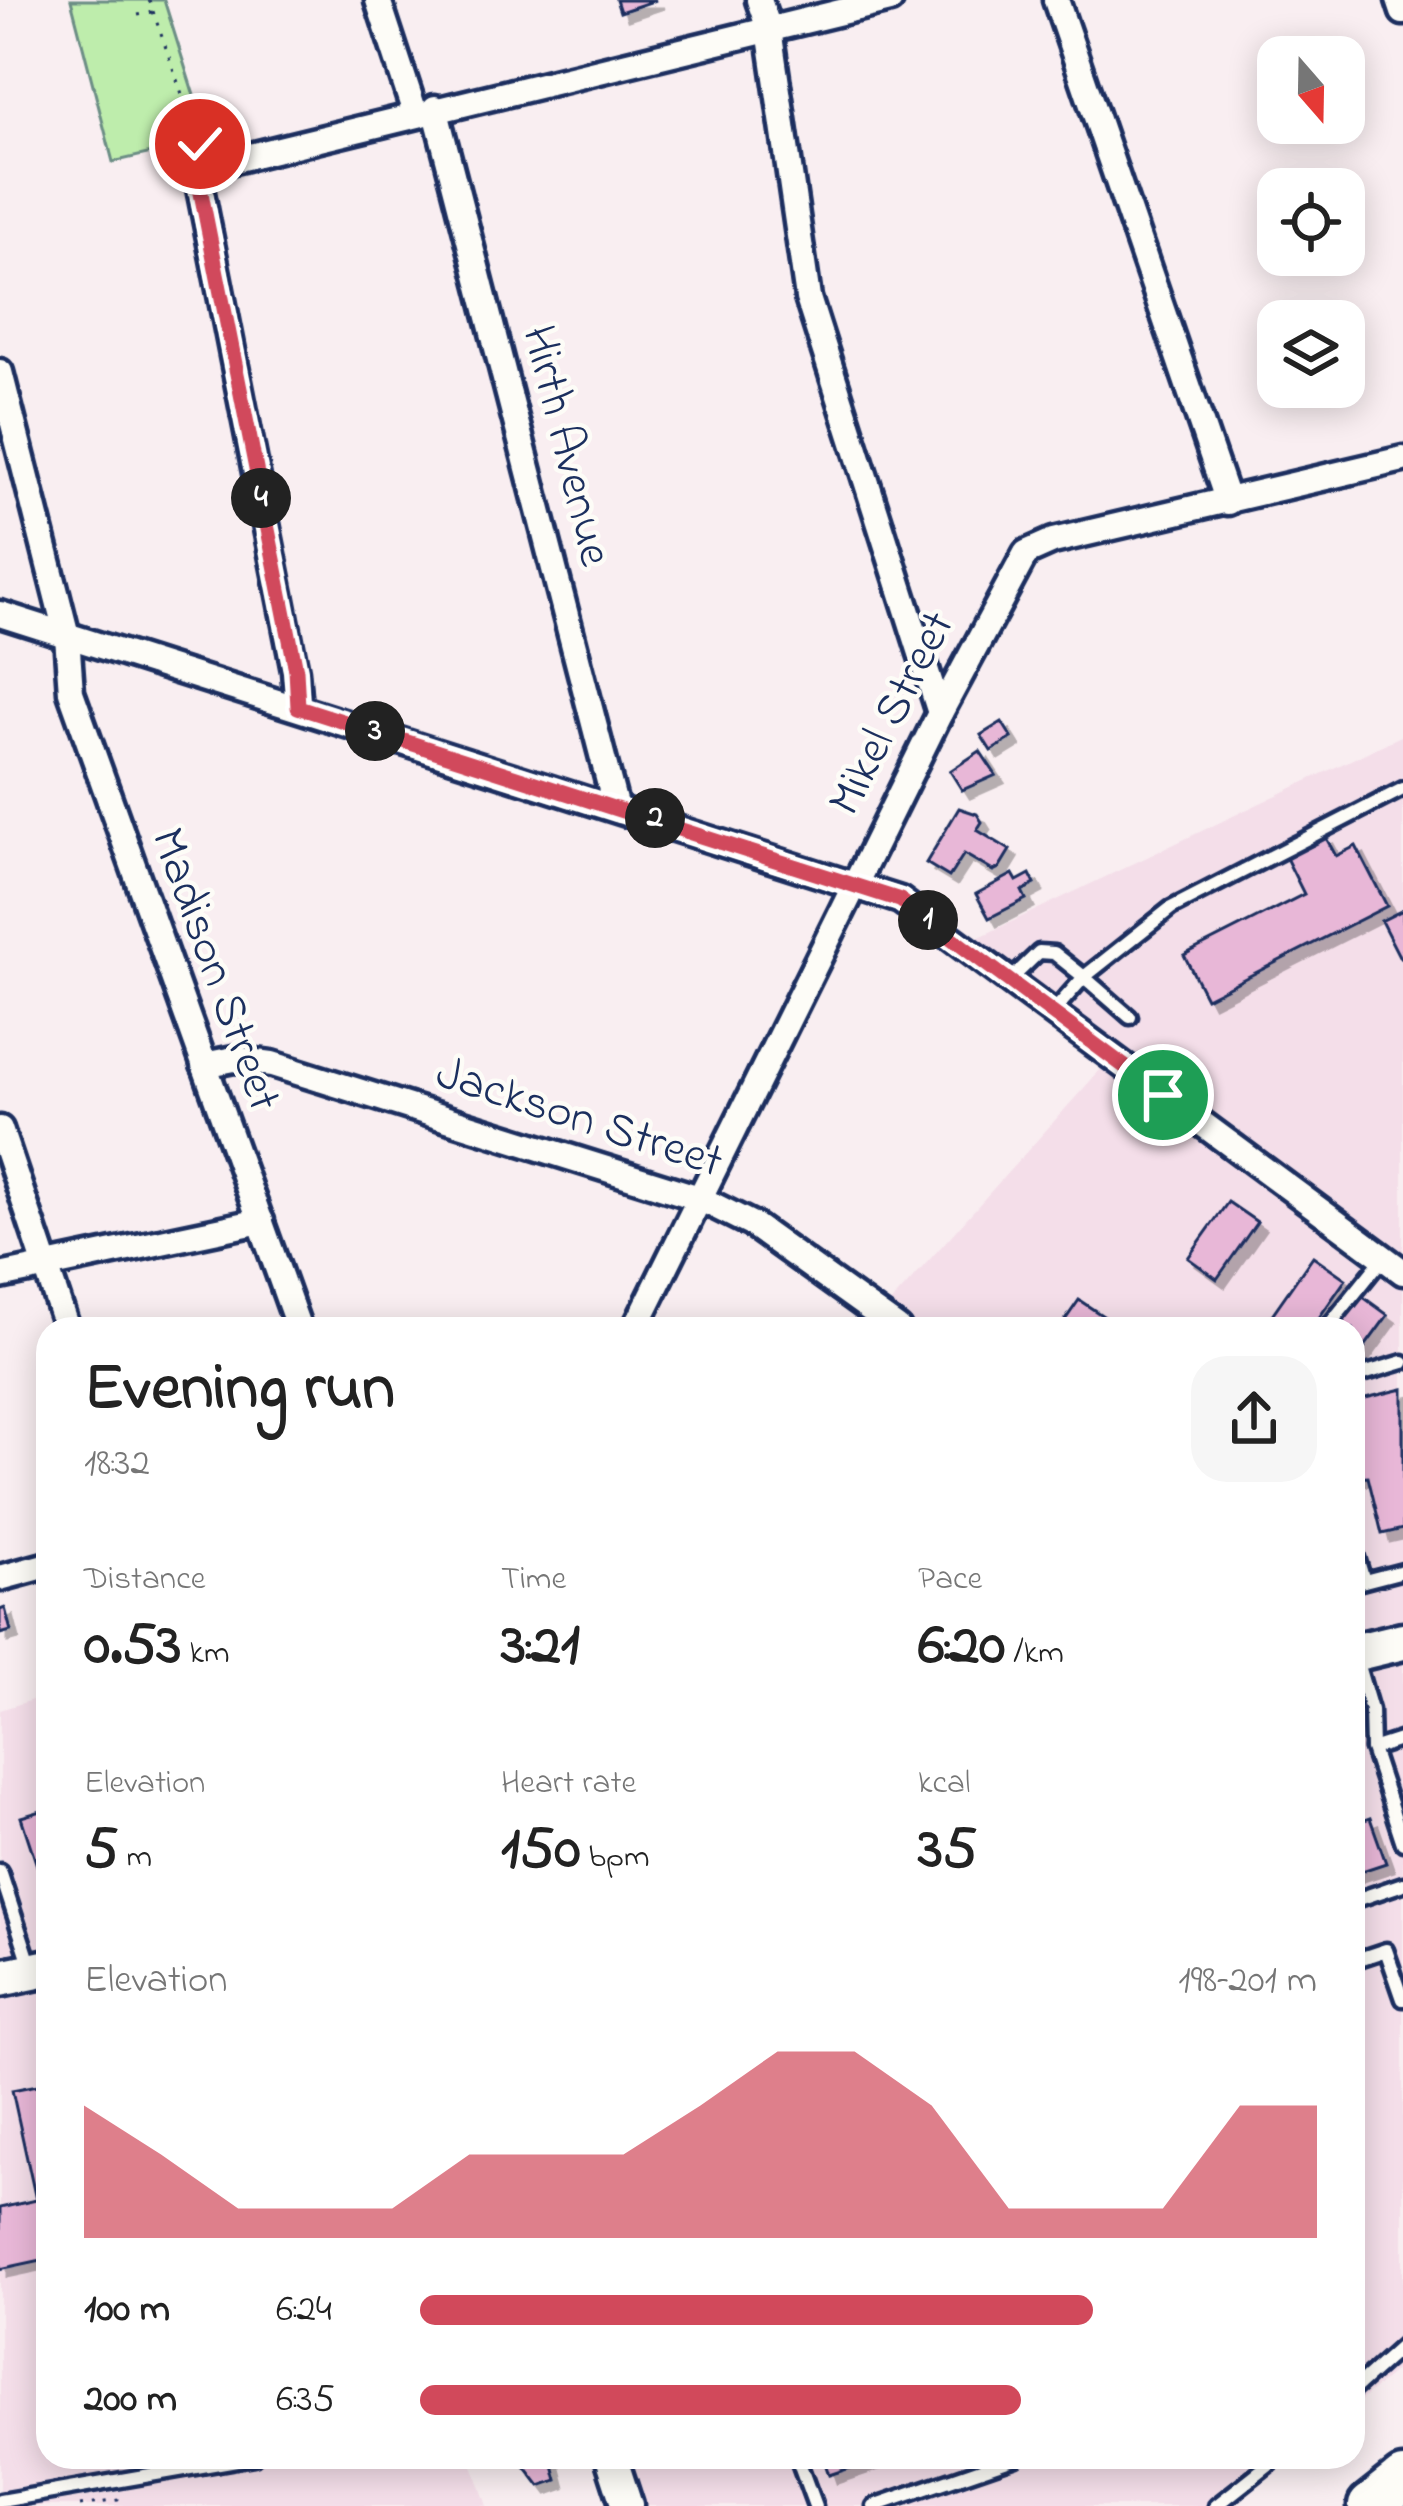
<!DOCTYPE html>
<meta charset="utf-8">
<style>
:root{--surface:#fff;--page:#f6f6f6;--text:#222;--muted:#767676;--accent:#d1495b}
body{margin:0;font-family:"Indie Flower",sans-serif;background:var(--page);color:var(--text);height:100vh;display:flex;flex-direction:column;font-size:45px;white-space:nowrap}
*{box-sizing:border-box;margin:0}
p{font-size:39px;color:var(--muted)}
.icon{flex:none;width:66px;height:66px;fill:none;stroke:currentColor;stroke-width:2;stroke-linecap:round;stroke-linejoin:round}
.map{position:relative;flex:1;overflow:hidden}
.side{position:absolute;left:36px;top:1317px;width:1329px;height:1152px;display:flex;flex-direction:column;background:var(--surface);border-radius:36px;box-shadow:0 6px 30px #0003}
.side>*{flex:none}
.needle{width:78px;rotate:160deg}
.fabs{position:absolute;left:1257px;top:36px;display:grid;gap:24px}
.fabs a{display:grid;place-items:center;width:108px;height:108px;border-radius:24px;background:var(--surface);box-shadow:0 6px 30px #0003;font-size:60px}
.pin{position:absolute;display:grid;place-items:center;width:102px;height:102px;color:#fff;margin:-51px;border:6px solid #fff;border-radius:50%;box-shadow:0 3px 12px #0007}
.km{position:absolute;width:60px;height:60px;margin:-30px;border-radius:50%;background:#222;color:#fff;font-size:33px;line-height:60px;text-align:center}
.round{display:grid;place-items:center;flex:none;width:126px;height:126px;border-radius:36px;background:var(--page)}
.overview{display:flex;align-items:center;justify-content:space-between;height:204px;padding:0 48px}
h1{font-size:66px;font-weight:800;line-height:90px}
.stats{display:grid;grid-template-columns:repeat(3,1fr);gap:18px;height:204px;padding:12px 48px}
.stats div{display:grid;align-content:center}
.stats b{font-size:60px;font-weight:800}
.stats small{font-size:33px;font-weight:400}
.stats p{font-size:33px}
.chart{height:336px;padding:24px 48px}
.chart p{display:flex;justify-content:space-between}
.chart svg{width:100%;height:216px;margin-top:12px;fill:var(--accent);opacity:.7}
ul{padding:0 48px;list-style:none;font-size:39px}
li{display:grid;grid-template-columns:192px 144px 1fr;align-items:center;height:90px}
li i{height:30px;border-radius:15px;background:var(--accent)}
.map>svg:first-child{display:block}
.built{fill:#f4dee9}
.green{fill:#beedac;stroke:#6c8e85;stroke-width:3}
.building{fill:#e8b7d7;stroke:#1b2f5e;stroke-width:3;filter:url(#shadow)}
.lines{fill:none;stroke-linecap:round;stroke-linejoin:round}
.service-casing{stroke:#1b2f5e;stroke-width:21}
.minor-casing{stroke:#1b2f5e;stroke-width:33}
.tertiary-casing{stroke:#1b2f5e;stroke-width:39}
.primary-casing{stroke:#1b2f5e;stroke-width:45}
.motorway-casing{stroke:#1b2f5e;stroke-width:51}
.path{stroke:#1b2f5e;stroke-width:3;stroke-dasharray:3 9;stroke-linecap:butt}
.service{stroke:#fdfcf7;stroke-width:12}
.minor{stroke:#fdfcf7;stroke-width:24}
.tertiary{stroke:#fdfcf7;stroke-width:30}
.primary{stroke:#fdfcf7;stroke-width:36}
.motorway{stroke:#fdfcf7;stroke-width:42}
.route-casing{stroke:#fff;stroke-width:24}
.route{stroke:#d1495b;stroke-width:15}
.labels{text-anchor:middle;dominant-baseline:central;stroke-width:9;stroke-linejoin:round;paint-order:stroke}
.street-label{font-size:48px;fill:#1b2f5e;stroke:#fdfcf7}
</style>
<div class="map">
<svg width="1403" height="2506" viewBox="0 0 1403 2506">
<defs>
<filter id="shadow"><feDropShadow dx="8" dy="8" stdDeviation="0" flood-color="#0004"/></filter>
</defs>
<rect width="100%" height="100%" fill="#f9eef1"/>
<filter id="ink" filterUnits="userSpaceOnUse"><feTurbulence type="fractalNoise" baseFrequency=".00833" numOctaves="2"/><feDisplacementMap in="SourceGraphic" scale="24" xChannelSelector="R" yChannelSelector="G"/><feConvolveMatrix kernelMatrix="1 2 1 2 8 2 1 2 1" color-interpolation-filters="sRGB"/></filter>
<g filter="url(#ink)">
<g class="built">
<polygon points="1403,735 1403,2364 1353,2407 1353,1329 895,1329 878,1317 1110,1059 965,944"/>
<polygon points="48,1695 48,2457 470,2457 487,2506 0,2506 0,1710"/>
<polygon points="609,2457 1296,2457 1233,2506 626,2506"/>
</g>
<polygon class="green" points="71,0 164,0 208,140 113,162"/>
<g class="building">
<polygon points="616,0 656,0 620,12"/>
<polygon points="1002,722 1012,738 991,751 981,735"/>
<polygon points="980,751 996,775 962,790 950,771"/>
<polygon points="959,808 977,814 982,822 977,830 1010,850 999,868 993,871 964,854 949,877 926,863"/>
<polygon points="1325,836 1336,856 1356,846 1387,906 1206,998 1184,955 1304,894 1285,856"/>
<polygon points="1013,874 1017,881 1030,874 1035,884 1022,891 1026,899 989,918 976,894"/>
<polygon points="1403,910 1403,957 1400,958 1381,921"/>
<polygon points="1228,1202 1257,1222 1217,1279 1188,1258"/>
<polygon points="1313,1256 1346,1279 1311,1329 1262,1329"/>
<polygon points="1359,1294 1388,1315 1356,1359 1353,1329 1333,1329"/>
<polygon points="1079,1300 1109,1320 1103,1329 1059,1329"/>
<polygon points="1403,1389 1403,1529 1382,1534 1368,1477 1353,1478 1353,1401"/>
<polygon points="5,1608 11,1631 0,1634 0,1610"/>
<polygon points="48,1809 48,1899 21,1817"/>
<polygon points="1370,1818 1386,1863 1353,1874 1353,1824"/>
<polygon points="48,2083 48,2266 46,2259 0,2269 0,2208 36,2200 12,2090"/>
<polygon points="518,2457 551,2457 557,2480 540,2486"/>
<polygon points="823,2457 883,2457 829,2475"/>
</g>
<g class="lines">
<defs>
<g id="service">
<polyline points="1009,981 1039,952 1054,953 1084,977 1053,1012"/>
<polyline points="1130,1017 1084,977 1171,908 1403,789"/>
<polyline points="1326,1329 1383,1258"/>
<polyline points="1353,1377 1403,1362"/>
<polyline points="1353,1544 1364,1581"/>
<polyline points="1353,1584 1403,1571"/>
<polyline points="1356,1659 1371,1710 1372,1749 1403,1843"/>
<polyline points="1372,1749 1403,1739"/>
<polyline points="0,1871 32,1970"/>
<polyline points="1353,1901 1403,1884"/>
<polyline points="1353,1961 1386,1950 1403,1999"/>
<polyline points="1353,2390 1403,2345"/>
<polyline points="797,2457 815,2506"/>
<polyline points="0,2501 254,2457"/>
<polyline points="874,2506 1016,2457"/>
<polyline points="1216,2506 1278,2457"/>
</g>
<g id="minor">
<polyline points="378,0 415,113"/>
<polyline points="759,0 769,29 808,298 940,713"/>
<polyline points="1056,0 1228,502"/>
<polyline points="1399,0 1403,12"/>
<polyline points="435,108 615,805"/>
<polyline points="0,372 67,636 71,692 299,1329"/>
<polyline points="0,614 900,900 1403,1272"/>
<polyline points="298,707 295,671 199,183 201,168 890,0"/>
<polyline points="204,1065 234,1059 272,1064 699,1198 753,1225 898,1329"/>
<polyline points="0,1129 67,1329"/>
<polyline points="0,1276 261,1221"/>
<polyline points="635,1329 940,713 1026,553 1053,541 1403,459"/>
<polyline points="0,1578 48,1565"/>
</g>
<polyline id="tertiary" points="611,2457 627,2506"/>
<g id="primary">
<polyline points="1353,1653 1403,1641"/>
<polyline points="0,1978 48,1968"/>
</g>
<polyline id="motorway" points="1370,2506 1403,2480"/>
</defs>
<use href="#service" class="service-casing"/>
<use href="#minor" class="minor-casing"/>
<use href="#tertiary" class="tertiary-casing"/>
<use href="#primary" class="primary-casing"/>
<use href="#motorway" class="motorway-casing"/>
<g class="path">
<polyline points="149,0 200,145"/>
<polyline points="138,15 153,12"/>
<polyline points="80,2506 118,2500 117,2495"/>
</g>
<use href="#service" class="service"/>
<use href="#minor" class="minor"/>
<use href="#tertiary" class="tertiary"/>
<use href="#primary" class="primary"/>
<use href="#motorway" class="motorway"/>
</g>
</g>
<g class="lines" filter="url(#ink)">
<defs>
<polyline id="route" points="200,144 211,161 201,168 199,183 296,670 298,707 900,900 1163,1095"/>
</defs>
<use href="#route" class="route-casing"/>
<use href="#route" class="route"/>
</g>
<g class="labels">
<g class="street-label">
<text transform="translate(565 446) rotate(76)">Hirth Avenue</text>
<text transform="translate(893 714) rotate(-63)">Mikel Street</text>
<text transform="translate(214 970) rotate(70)">Madison Street</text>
<text transform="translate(579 1119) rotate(18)">Jackson Street</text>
</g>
</g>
</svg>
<div class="fabs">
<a><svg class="needle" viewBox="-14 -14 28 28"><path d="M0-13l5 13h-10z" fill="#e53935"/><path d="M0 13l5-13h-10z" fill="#767676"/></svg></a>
<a><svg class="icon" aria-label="locate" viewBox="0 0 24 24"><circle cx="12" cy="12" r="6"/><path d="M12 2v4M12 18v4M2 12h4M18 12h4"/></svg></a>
<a><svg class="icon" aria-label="layers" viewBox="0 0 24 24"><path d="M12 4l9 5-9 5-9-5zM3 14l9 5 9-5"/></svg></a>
</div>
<div class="pin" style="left:1163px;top:1095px;background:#1e9e55"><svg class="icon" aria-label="arrive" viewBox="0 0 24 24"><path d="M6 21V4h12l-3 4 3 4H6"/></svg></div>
<div class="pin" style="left:200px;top:144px;background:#d93025"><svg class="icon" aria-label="check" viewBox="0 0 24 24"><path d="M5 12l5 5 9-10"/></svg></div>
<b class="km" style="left:928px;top:920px">1</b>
<b class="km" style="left:655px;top:818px">2</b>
<b class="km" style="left:375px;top:731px">3</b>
<b class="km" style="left:261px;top:498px">4</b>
<section class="side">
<div class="overview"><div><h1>Evening run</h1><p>18:32</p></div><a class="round"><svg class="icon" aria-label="share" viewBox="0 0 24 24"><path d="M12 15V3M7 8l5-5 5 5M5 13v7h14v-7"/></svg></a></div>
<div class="stats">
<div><p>Distance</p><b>0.53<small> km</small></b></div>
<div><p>Time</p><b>3:21</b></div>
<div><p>Pace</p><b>6:20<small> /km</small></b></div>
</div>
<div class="stats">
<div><p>Elevation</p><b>5<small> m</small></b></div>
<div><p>Heart rate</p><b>150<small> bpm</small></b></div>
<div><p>kcal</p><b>35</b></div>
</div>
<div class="chart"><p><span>Elevation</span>198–201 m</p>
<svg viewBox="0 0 160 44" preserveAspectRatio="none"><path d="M0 44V17L10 27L20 38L30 38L40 38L50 27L60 27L70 27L80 17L90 6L100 6L110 17L120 38L130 38L140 38L150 17L160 17V44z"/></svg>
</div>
<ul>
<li><b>100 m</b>6:24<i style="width:75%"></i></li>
<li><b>200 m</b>6:35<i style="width:67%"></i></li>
</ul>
</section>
</div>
